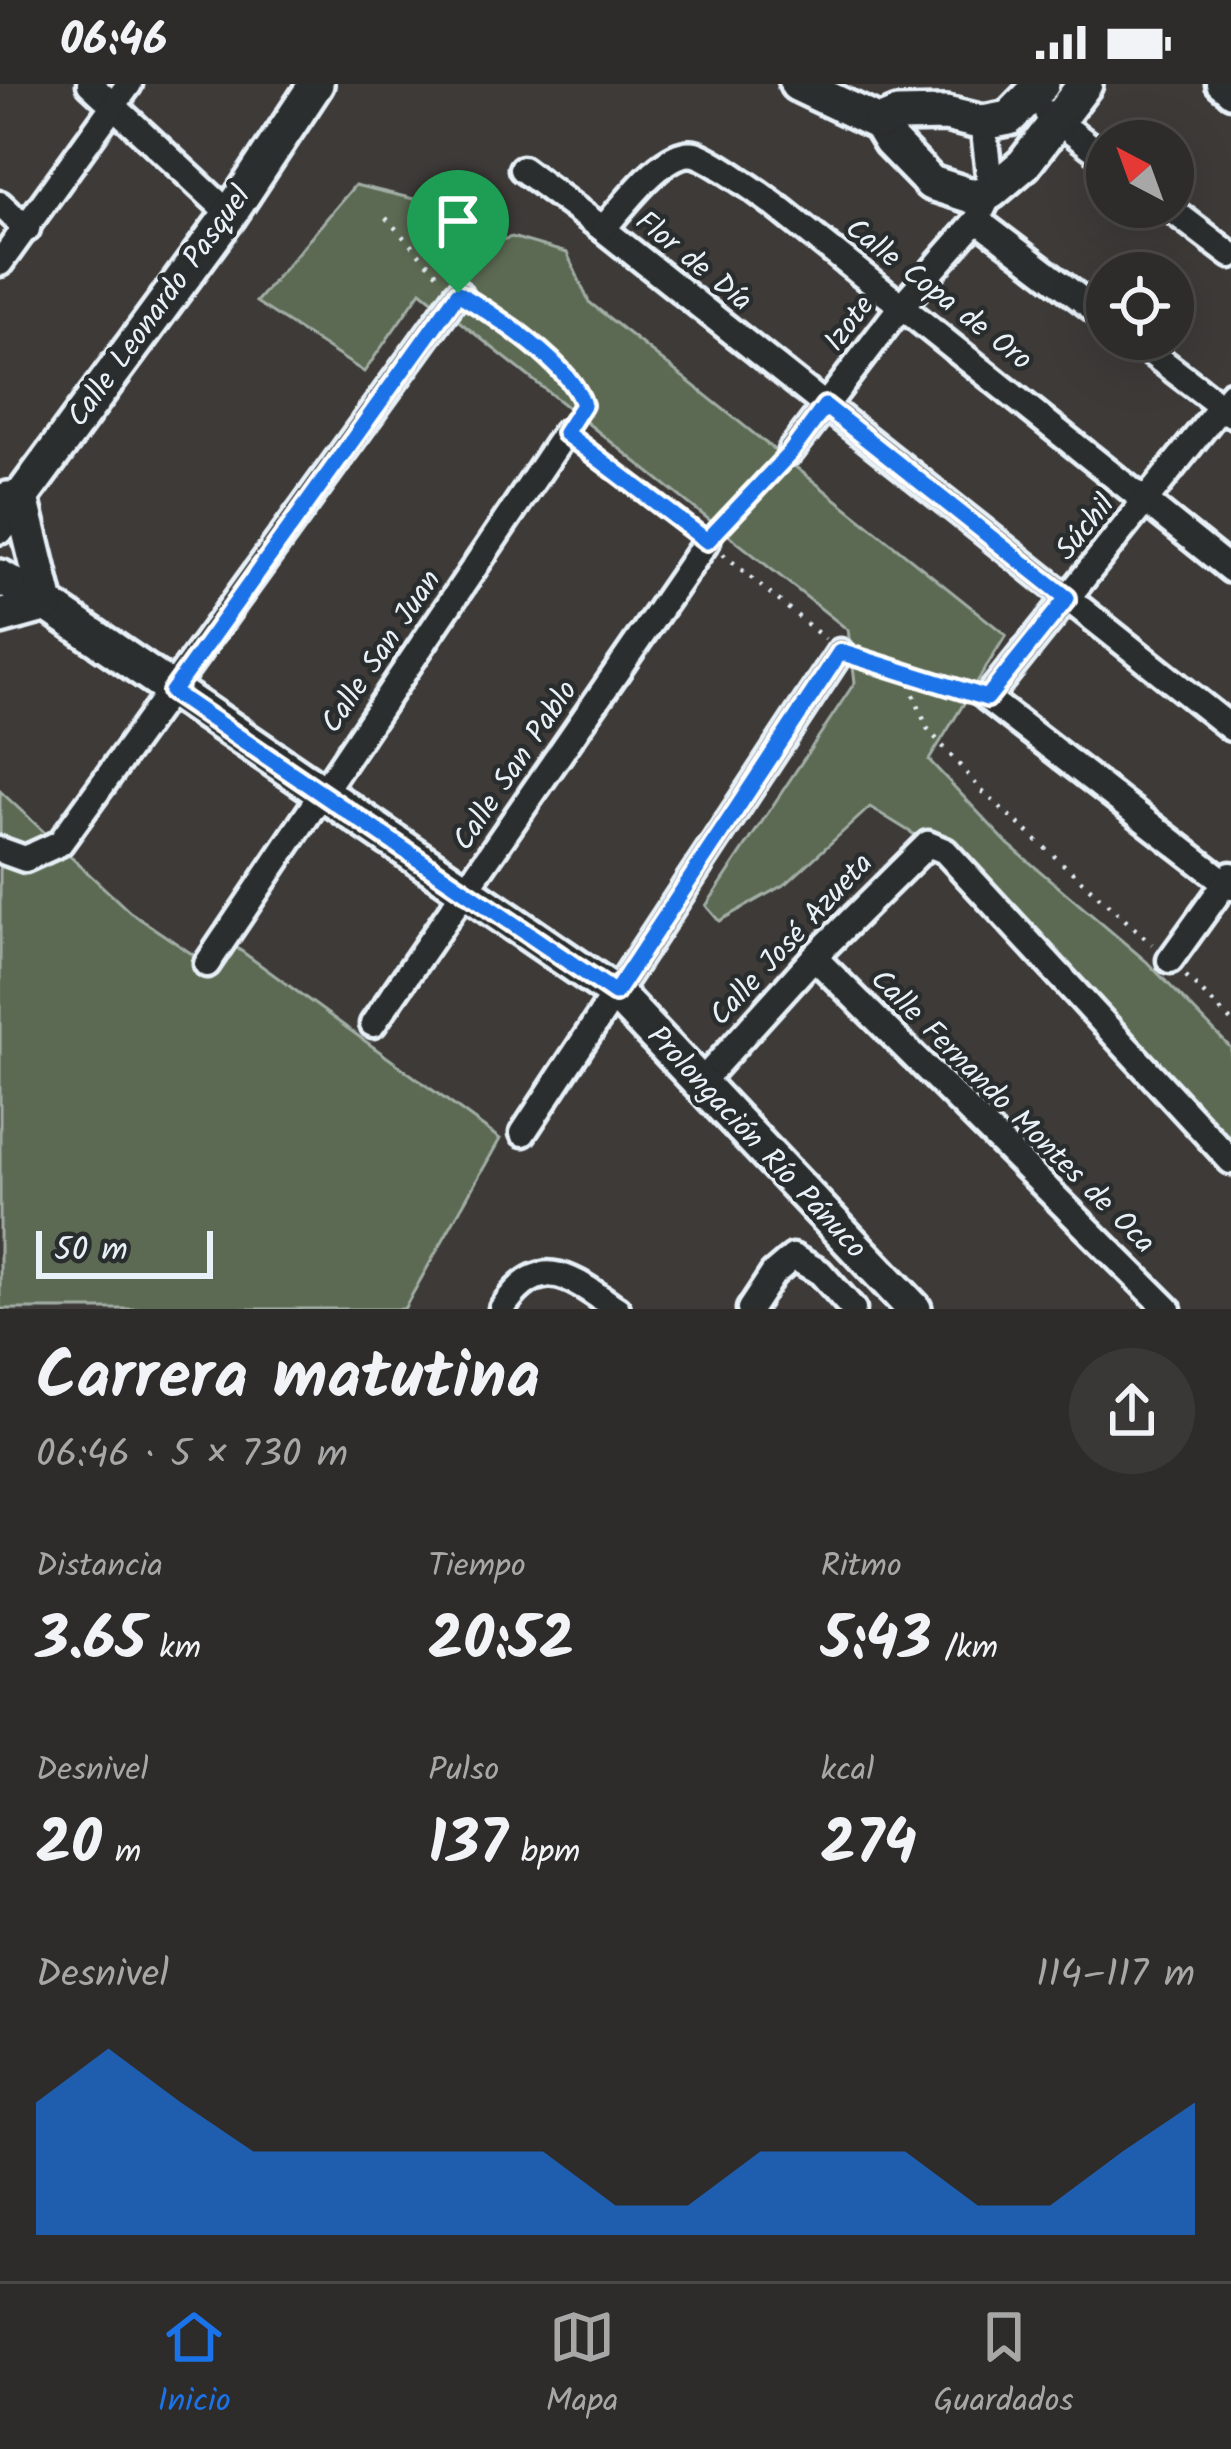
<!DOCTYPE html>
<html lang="es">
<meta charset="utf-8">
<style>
:root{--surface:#2e2c2a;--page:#3a3836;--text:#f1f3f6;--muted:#a7a7a8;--line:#494847;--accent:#1a73e8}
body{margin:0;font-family:Kalam,sans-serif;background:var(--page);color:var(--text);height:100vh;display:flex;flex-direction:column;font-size:45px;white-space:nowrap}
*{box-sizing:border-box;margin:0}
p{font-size:39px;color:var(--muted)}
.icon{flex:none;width:66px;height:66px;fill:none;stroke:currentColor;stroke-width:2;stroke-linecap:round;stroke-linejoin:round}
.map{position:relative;height:1225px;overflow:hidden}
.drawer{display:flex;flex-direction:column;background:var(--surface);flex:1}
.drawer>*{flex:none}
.needle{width:78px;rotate:319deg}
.tools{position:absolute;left:1086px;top:36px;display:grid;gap:24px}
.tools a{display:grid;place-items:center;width:108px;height:108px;border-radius:50%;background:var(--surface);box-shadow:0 12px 48px #0002,0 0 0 3px var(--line);font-size:60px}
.scale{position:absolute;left:36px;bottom:30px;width:177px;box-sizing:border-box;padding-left:12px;border:6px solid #e8f1f8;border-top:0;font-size:33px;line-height:42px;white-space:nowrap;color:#e8f1f8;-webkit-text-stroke:9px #2a2d2e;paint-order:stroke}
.pin{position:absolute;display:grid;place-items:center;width:102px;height:102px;color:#fff;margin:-123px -51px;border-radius:50% 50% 50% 0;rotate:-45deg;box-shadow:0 0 12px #0007}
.pin .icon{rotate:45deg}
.round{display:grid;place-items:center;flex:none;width:126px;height:126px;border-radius:63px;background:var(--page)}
.summary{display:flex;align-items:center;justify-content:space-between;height:204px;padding:0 36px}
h1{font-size:66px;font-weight:800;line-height:90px}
.stats{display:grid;grid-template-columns:repeat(3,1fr);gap:18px;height:204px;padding:12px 36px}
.stats div{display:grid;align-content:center}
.stats b{font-size:60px;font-weight:800}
.stats small{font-size:33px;font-weight:400}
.stats p{font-size:33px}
.chart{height:336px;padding:24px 36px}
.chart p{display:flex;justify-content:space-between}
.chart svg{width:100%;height:216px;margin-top:12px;fill:var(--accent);opacity:.7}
.status{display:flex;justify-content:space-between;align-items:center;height:84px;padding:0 60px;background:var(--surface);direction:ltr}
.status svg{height:33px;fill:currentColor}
.tab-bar{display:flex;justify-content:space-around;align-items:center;height:168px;border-top:3px solid var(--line);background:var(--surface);font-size:33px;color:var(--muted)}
.tab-bar a{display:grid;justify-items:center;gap:6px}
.tab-bar .on{color:var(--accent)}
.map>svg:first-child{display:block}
.green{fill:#5c6b53;stroke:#a2aea6;stroke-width:3}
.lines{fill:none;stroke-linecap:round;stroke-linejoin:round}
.street-casing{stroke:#e8f1f8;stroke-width:33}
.secondary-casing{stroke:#e8f1f8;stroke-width:42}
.path{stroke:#e8f1f8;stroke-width:4.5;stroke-dasharray:3 9;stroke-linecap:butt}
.street{stroke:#2a2d2e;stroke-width:24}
.secondary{stroke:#2a2d2e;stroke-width:33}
.route-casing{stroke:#fff;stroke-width:24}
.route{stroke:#1a73e8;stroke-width:15}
.labels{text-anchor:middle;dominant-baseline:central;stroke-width:9;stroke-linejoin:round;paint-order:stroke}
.street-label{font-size:30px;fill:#e8f1f8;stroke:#2a2d2e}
</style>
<div class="status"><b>06:46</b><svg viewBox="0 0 49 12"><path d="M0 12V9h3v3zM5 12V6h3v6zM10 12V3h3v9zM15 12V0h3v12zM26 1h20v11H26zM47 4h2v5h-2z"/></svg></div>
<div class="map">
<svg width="1231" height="1225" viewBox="0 0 1231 1225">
<rect width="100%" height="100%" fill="#3d3a38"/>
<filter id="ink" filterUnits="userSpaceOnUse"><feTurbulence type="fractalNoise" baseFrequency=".00833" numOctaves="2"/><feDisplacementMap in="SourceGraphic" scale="24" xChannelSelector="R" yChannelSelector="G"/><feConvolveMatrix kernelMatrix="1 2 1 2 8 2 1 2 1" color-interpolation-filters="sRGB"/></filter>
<g filter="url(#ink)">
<g class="green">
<polygon points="355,101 435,120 486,160 512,153 567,169 589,218 1006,551 929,676 1008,760 1146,877 1231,964 1231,1092 915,751 870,723 787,799 719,837 706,822 855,598 848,546 421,207 364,288 256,218"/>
<polygon points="0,707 130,828 195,872 215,848 500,1055 404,1225 0,1225"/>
</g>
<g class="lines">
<defs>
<g id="street">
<polyline points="90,0 230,130"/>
<polyline points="1219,0 1231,10"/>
<polyline points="1047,29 1107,75"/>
<polyline points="522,85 603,145 1231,644"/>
<polyline points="0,120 27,145"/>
<polyline points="1168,123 1231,171"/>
<polyline points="977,136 1107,235"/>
<path d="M 603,145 C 622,124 665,63 695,70 C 712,75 759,109 775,121 L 1231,486"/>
<polyline points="0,179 129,0"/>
<polyline points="1133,255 1231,330"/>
<polyline points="1231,310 987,614 1231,803"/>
<polyline points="791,367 902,221 977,136 991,108 983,39"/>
<polyline points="0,766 25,775 60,759 458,209"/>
<polyline points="814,873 1168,1225"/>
<polyline points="1170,876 1231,791"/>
<polyline points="207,880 565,349"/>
<polyline points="373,940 707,457"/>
<polyline points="702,997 814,873 928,760 945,767 1231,1077"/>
<polyline points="523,1049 840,568"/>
<path d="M 502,1225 C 541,1165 573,1195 617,1225"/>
<polyline points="750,1225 773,1190 793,1173 820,1188 853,1225"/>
</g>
<g id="secondary">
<polyline points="797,0 879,39 890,57 931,99 972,112 991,108 1024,80 1085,0"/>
<polyline points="879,39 898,31 946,30 983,39 1009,34 1042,0"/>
<polyline points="0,442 230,130 316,0"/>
<polyline points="0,493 47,520 615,909 914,1225"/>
<polyline points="0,533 47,520 21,414 8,415"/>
</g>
</defs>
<use href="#street" class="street-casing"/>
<use href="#secondary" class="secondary-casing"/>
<g class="path">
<polyline points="386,134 441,194"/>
<polyline points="479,221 572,299 583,321 577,330"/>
<polyline points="585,364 691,445"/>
<polyline points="723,440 777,383"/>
<polyline points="723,470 825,555"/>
<polyline points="861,574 964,607"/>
<polyline points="905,588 927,644 982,707 1152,860"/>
<polyline points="1186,892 1231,937"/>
</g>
<use href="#street" class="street"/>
<use href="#secondary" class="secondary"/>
</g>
</g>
<g class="lines" filter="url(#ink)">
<defs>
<path id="route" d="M 458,209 C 493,230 572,281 583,321 L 565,349 L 707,457 L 791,368 L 825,322 L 1067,514 L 987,614 L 840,568 L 615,909 L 172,608 Z"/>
</defs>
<use href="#route" class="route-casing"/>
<use href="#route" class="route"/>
</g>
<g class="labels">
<g class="street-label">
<text transform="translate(693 178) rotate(39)">Flor de Día</text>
<text transform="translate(938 211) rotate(38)">Calle Copa de Oro</text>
<text transform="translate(160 223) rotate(-54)">Calle Leonardo Pasquel</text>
<text transform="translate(850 240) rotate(-53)">Izote</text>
<text transform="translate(1086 444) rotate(-51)">Súchil</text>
<text transform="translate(382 568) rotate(-56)">Calle San Juan</text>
<text transform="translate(516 682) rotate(-56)">Calle San Pablo</text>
<text transform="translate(792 856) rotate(-47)">Calle José Azueta</text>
<text transform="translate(1012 1028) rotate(45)">Calle Fernando Montes de Oca</text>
<text transform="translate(756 1059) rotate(47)">Prolongación Río Pánuco</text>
</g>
</g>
</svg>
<div class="tools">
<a><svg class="needle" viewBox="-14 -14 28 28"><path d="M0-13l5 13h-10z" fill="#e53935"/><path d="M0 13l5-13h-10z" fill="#a7a7a8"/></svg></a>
<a><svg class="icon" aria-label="locate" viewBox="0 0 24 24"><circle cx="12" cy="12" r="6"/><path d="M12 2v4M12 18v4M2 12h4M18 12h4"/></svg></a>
</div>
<div class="scale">50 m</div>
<div class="pin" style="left:458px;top:209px;background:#1e9e55"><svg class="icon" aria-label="arrive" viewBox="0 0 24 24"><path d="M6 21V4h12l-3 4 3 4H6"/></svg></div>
</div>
<section class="drawer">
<div class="summary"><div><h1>Carrera matutina</h1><p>06:46 · 5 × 730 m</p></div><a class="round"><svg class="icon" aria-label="share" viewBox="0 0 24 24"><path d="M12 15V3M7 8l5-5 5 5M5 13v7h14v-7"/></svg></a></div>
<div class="stats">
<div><p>Distancia</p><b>3.65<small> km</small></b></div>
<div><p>Tiempo</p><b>20:52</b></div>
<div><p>Ritmo</p><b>5:43<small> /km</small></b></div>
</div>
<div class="stats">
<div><p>Desnivel</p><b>20<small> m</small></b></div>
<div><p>Pulso</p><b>137<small> bpm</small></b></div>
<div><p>kcal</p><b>274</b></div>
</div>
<div class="chart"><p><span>Desnivel</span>114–117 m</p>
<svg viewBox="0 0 160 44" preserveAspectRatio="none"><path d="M0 44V17L10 6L20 17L30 27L40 27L50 27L60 27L70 27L80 38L90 38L100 27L110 27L120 27L130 38L140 38L150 27L160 17V44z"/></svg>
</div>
</section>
<nav class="tab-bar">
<a class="on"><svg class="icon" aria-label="home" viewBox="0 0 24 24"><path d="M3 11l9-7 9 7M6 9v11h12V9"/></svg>Inicio</a>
<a><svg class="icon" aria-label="map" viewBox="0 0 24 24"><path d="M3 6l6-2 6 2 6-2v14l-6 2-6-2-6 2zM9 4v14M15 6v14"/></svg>Mapa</a>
<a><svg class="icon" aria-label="saved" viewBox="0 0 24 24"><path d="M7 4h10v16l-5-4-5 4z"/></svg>Guardados</a>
</nav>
